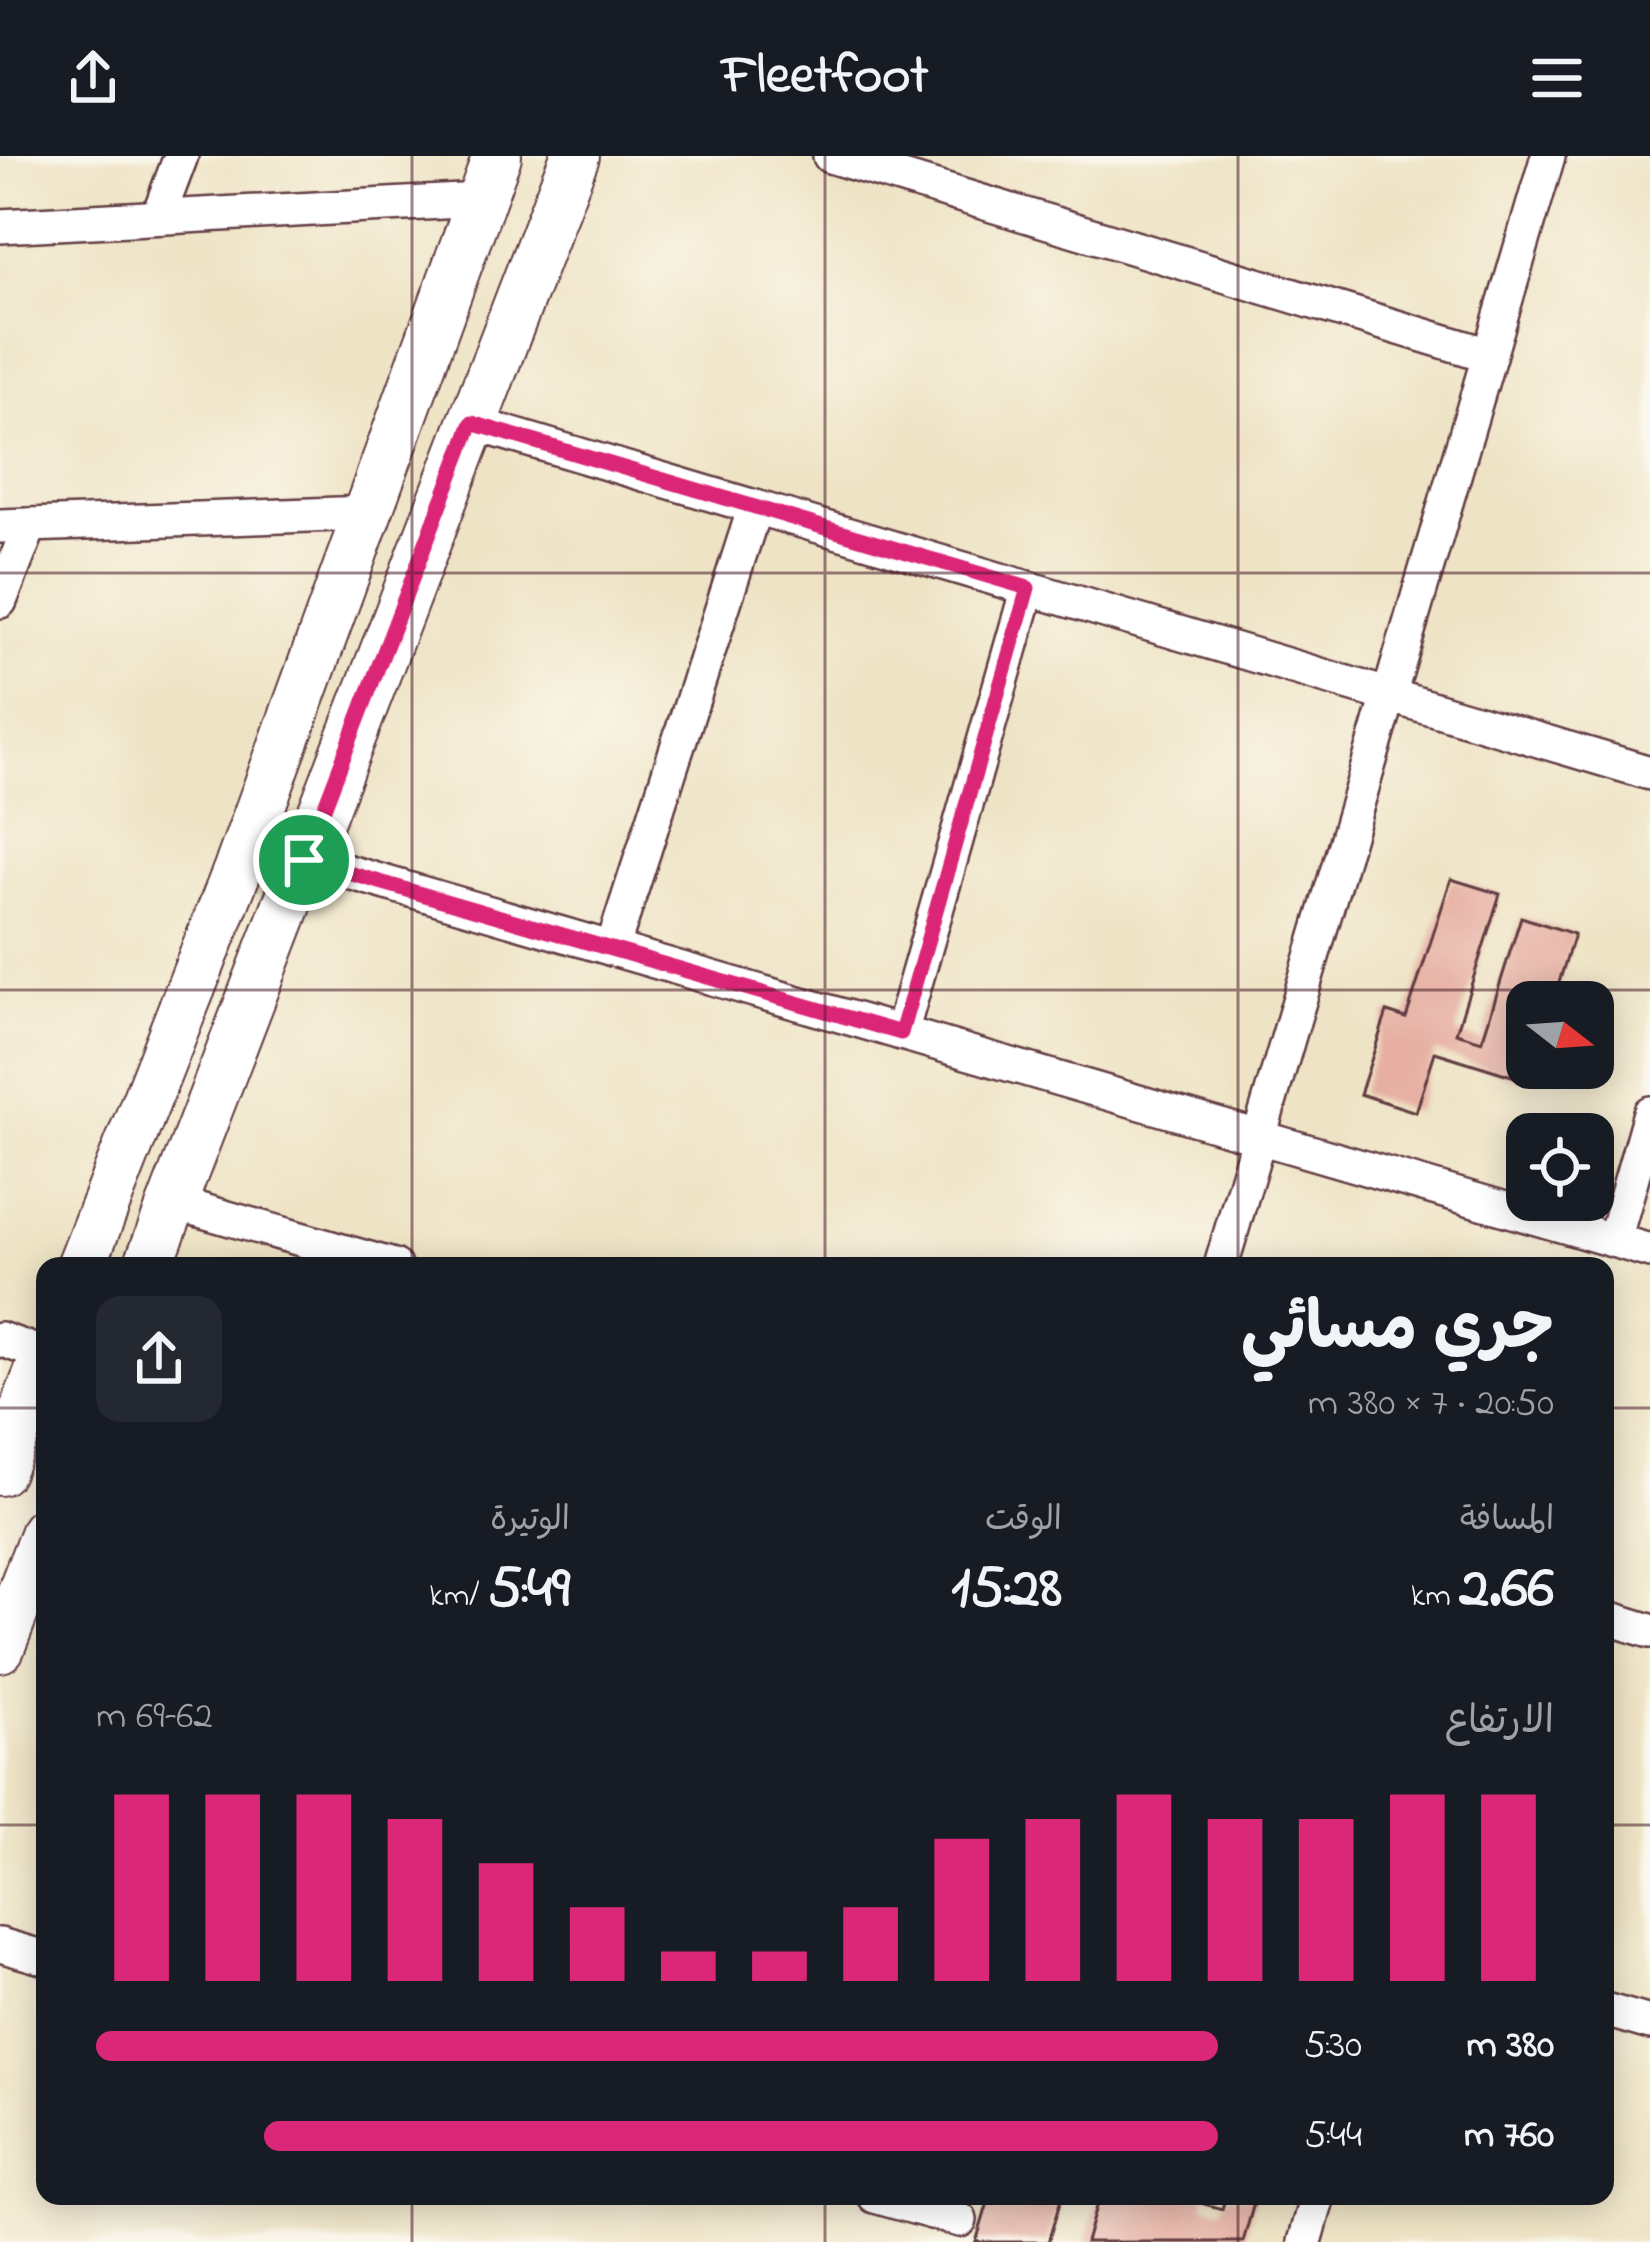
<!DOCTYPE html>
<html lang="ar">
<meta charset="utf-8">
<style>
:root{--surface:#171b24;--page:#242831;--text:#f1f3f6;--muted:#9ea1a6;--accent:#db2777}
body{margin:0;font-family:"Indie Flower","Playpen Sans Arabic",sans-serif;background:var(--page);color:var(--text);direction:rtl;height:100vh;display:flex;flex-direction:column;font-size:45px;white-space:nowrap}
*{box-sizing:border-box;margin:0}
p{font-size:39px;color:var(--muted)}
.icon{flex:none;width:66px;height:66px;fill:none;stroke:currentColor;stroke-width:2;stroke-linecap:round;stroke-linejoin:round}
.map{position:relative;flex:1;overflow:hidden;direction:ltr}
.details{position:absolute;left:36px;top:1101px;width:1578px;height:948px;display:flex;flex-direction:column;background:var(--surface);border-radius:24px;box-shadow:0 6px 30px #0003;direction:rtl}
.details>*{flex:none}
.needle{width:78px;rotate:107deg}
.controls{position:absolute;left:1506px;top:825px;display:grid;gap:24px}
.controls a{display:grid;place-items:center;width:108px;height:108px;border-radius:24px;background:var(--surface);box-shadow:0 6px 30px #0003;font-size:60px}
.pin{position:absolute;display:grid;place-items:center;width:102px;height:102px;color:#fff;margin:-51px;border:6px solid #fff;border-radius:50%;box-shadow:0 3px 12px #0007}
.round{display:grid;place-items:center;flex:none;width:126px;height:126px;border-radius:24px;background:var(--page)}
.summary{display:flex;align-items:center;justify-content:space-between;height:204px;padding:0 60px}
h1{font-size:66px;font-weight:700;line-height:90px}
.metrics{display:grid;grid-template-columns:repeat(3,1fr);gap:18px;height:204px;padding:12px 60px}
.metrics div{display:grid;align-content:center}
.metrics b{font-size:60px;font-weight:700}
.metrics small{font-size:33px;font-weight:400}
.metrics p{font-size:33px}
.chart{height:336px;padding:24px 60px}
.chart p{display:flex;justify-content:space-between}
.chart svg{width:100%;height:216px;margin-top:12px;stroke:var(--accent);stroke-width:6}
ul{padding:0 60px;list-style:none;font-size:39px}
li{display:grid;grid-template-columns:192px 144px 1fr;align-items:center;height:90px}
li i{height:30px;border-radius:15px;background:var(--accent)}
header{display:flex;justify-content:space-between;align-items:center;height:156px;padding:0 60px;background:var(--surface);font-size:54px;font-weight:700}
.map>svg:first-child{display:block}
.building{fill:#e6afa2}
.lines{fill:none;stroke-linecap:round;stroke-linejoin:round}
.street-casing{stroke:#633c42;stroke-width:38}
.secondary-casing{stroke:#633c42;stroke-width:52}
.street{stroke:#fff;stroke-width:33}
.secondary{stroke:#fff;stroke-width:48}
.route-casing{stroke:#fff;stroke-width:24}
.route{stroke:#db2777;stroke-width:15}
.grid{fill:none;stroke:#4a1f2b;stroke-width:3;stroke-opacity:0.55}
</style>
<header><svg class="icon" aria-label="menu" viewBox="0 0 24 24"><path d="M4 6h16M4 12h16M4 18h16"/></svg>Fleetfoot<svg class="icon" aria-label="share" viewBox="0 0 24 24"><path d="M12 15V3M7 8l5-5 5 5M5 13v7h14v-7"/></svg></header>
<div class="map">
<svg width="1650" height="2086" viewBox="0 0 1650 2086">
<rect width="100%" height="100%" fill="#fbf7ec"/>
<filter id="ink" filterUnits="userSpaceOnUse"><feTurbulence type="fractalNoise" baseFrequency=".00833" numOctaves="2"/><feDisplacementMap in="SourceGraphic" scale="24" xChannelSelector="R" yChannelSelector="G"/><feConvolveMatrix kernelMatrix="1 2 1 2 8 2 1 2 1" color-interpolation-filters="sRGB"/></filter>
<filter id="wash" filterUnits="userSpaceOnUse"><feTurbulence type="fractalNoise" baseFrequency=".004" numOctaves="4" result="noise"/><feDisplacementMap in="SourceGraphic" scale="48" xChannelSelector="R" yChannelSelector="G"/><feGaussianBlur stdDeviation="2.7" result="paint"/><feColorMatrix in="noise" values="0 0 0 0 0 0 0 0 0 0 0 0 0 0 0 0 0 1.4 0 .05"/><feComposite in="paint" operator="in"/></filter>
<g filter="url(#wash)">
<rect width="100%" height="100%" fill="#eee3c4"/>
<g id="blocks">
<g class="building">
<polygon points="1451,723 1500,738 1456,877 1482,885 1521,761 1574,778 1553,846 1527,846 1527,912 1532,912 1528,925 1435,896 1416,956 1360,938 1387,856 1406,862"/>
<polygon points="990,2040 1062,2040 1048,2086 976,2086"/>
<polygon points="1099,2040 1206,2040 1204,2048 1222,2053 1226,2040 1256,2040 1243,2086 1086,2086"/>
</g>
</g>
</g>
<g filter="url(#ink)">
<use href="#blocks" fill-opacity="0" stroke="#633c42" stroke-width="3"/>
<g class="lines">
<defs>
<g id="street">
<polyline points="830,0 1489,199"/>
<polyline points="158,61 181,0"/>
<polyline points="0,70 479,44"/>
<polyline points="472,267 1650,617"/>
<polyline points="0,370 366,357"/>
<polyline points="0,445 30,369"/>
<polyline points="304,703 1650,1095"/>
<polyline points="612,793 755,351"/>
<polyline points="901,877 1028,432"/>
<polyline points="172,1046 394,1110"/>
<polyline points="1614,1084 1650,957"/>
<polyline points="1221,1110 1548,0"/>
<polyline points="0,1183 45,1199"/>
<polyline points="1605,1461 1650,1475"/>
<polyline points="0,1789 45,1802"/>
<polyline points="1605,1854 1650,1867"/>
<polyline points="875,2040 960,2064"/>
<polyline points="1305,2086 1318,2040"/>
</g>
<g id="secondary">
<polyline points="81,1110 241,705 497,0"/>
<polyline points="148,1110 575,0"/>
<polyline points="0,1315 45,1201"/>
<polyline points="0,1492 45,1376"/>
</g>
</defs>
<use href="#street" class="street-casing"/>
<use href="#secondary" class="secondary-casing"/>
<use href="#street" class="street"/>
<use href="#secondary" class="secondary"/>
</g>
</g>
<g class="lines" filter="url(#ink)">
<defs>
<polygon id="route" points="472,267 1028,432 901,877 304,704"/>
</defs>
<use href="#route" class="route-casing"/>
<use href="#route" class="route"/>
</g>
<path class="grid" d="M 412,0 L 412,1110M 825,0 L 825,1110M 1238,0 L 1238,1110M 0,417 L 1650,417M 0,834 L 1650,834M 0,1252 L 45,1252M 1605,1252 L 1650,1252M 0,1669 L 45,1669M 1605,1669 L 1650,1669M 412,2040 L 412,2086M 825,2040 L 825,2086M 1238,2040 L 1238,2086"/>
</svg>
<div class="controls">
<a><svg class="needle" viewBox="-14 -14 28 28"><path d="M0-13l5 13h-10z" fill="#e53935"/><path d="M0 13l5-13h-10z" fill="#9ea1a6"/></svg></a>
<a><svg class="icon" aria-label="locate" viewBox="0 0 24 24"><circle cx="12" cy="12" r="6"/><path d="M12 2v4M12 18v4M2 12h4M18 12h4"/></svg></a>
</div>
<div class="pin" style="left:304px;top:704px;background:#1e9e55"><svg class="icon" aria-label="arrive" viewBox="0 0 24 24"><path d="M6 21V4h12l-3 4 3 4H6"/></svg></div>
<section class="details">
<div class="summary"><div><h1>جري مسائي</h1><p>20:50 · 7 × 380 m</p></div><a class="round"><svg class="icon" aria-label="share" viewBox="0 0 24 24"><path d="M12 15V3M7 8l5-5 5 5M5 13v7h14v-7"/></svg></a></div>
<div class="metrics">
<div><p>المسافة</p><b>2.66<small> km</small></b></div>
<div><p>الوقت</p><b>15:28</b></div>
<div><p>الوتيرة</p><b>5:49<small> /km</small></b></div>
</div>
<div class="chart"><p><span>الارتفاع</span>62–69 m</p>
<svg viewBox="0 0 160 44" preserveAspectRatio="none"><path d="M5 44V6M15 44V6M25 44V6M35 44V11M45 44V20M55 44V29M65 44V38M75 44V38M85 44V29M95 44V15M105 44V11M115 44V6M125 44V11M135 44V11M145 44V6M155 44V6"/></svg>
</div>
<ul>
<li><b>380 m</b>5:30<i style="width:100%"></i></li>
<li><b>760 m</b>5:44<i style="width:85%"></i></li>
</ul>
</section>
</div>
